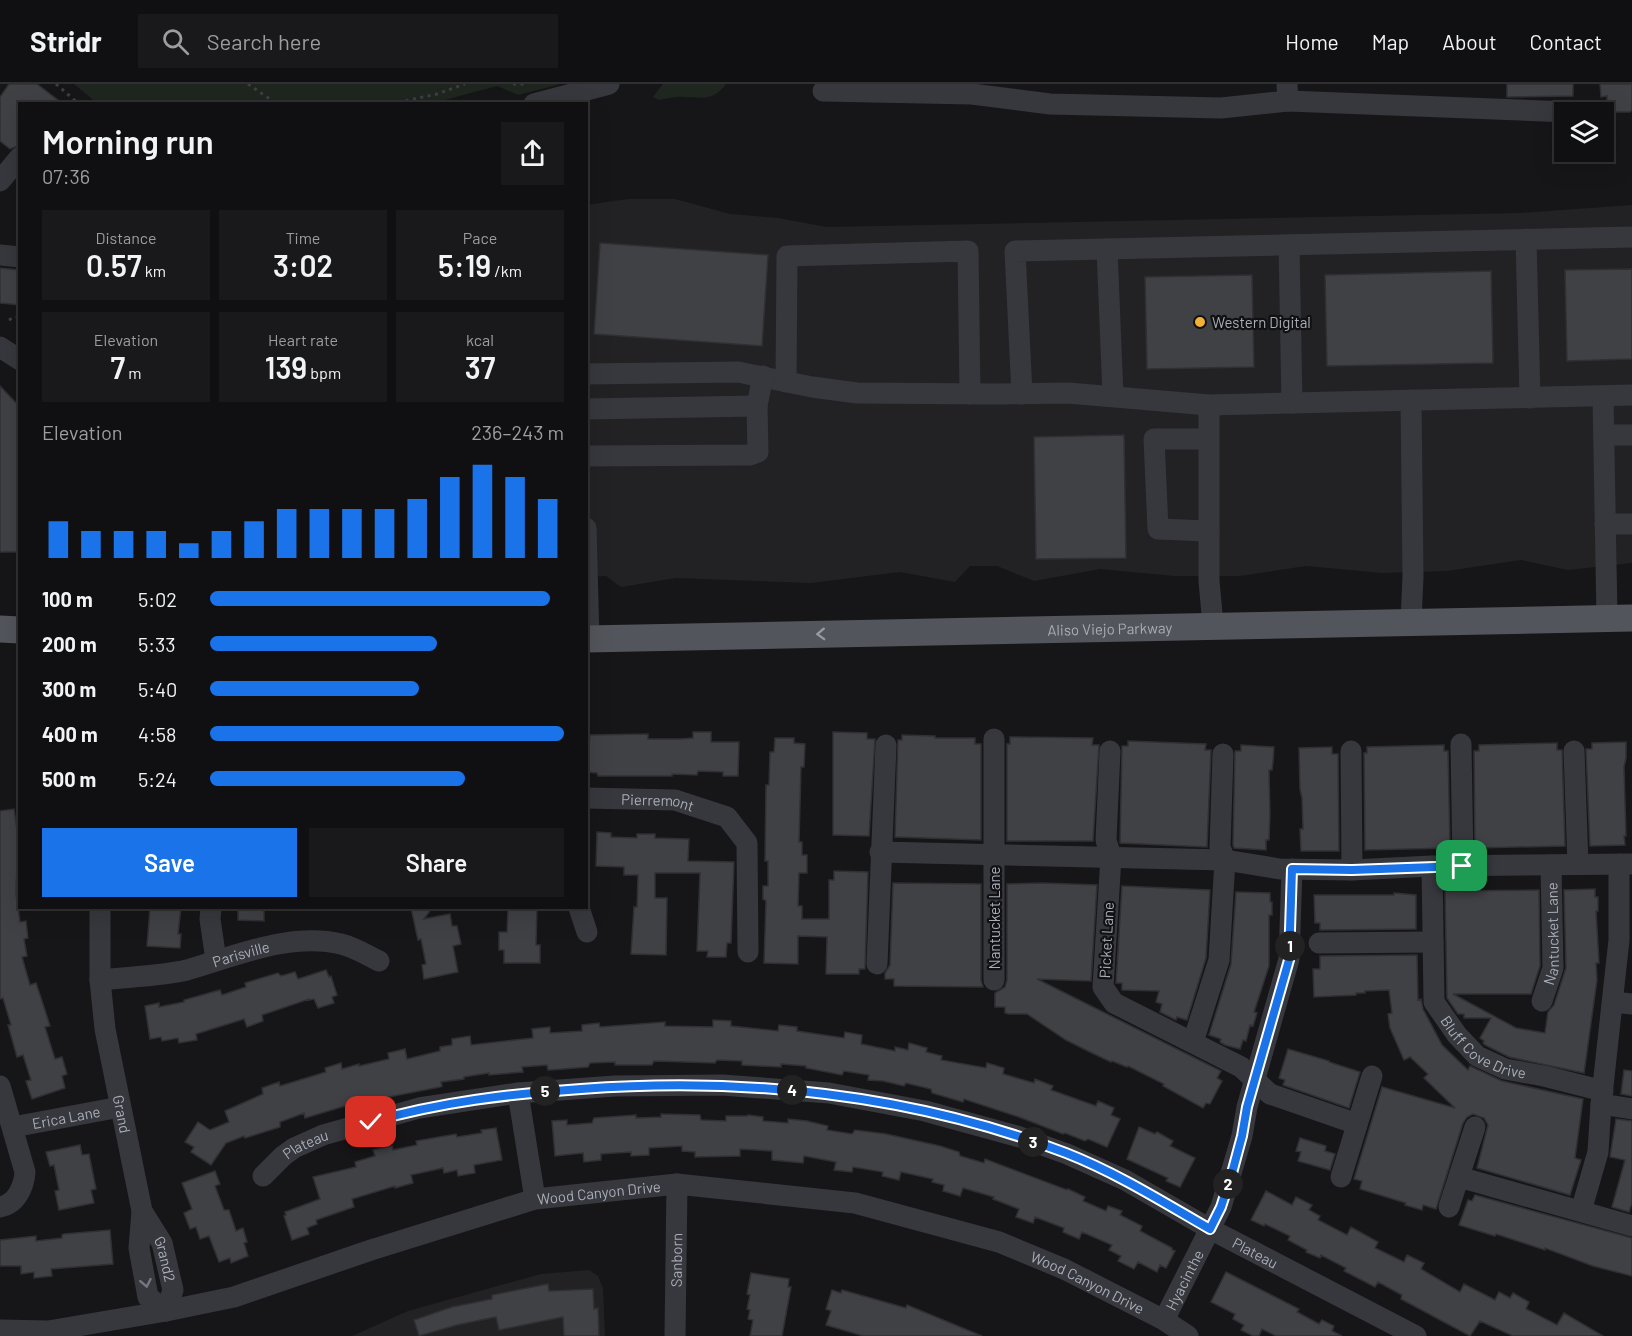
<!DOCTYPE html>
<meta charset="utf-8">
<style>
:root{--surface:#101012;--page:#19191b;--text:#f1f3f6;--muted:#9c9d9f;--line:#303032;--accent:#1a73e8}
body{margin:0;font-family:Barlow,sans-serif;background:var(--page);color:var(--text);height:100vh;display:flex;flex-direction:column;font-size:22px;white-space:nowrap}
*{box-sizing:border-box;margin:0}
p{font-size:20px;color:var(--muted)}
.icon{flex:none;width:33px;height:33px;fill:none;stroke:currentColor;stroke-width:2;stroke-linecap:round;stroke-linejoin:round}
.map{position:relative;flex:1;overflow:hidden}
.side{position:absolute;left:18px;top:18px;width:570px;height:807px;display:flex;flex-direction:column;background:var(--surface);border-radius:0px;box-shadow:0 6px 24px #0002,0 0 0 2px var(--line)}
.side>*{flex:none}
.controls{position:absolute;left:1554px;top:18px;display:grid;gap:12px}
.controls a{display:grid;place-items:center;width:60px;height:60px;border-radius:0px;background:var(--surface);box-shadow:0 6px 24px #0002,0 0 0 2px var(--line);font-size:30px}
.pin{position:absolute;display:grid;place-items:center;width:51px;height:51px;color:#fff;margin:-26px;border-radius:12px;box-shadow:0 3px 9px #0006}
.km{position:absolute;width:30px;height:30px;margin:-15px;border-radius:50%;background:#222;color:#fff;font-size:16px;line-height:30px;text-align:center}
.round{display:grid;place-items:center;flex:none;width:63px;height:63px;border-radius:0px;background:var(--page)}
.headline{display:flex;align-items:center;justify-content:space-between;height:102px;padding:0 24px}
h1{font-size:33px;font-weight:600;line-height:45px}
.metrics{display:grid;grid-template-columns:repeat(3,1fr);gap:9px;height:102px;padding:6px 24px}
.metrics div{display:grid;align-content:center;border-radius:0px;background:var(--page);text-align:center}
.metrics b{font-size:30px;font-weight:600}
.metrics small{font-size:16px;font-weight:400}
.metrics p{font-size:16px}
.chart{height:168px;padding:12px 24px}
.chart p{display:flex;justify-content:space-between}
.chart svg{width:100%;height:108px;margin-top:6px;stroke:var(--accent);stroke-width:6}
.action{display:flex;gap:12px;margin-top:auto;padding:12px 24px}
.action a{flex:1;height:69px;border-radius:0px;background:var(--accent);color:#fff;font-size:24px;font-weight:600;line-height:69px;text-align:center}
.action a+a{background:var(--page);color:var(--text)}
ul{padding:0 24px;list-style:none;font-size:20px}
li{display:grid;grid-template-columns:96px 72px 1fr;align-items:center;height:45px}
li i{height:15px;border-radius:8px;background:var(--accent)}
header{display:flex;align-items:center;gap:36px;box-sizing:border-box;height:84px;padding:0 30px;background:var(--surface);border-bottom:2px solid var(--line)}
header strong{font-size:28px}
nav{display:flex;gap:33px;margin-inline-start:auto;font-size:21px}
.search{width:420px;height:54px;background:var(--page);display:flex;align-items:center;gap:15px;box-sizing:border-box;padding:0 21px;border-radius:0px;color:var(--muted);font-size:22px}
.map>svg:first-child{display:block}
.built{fill:#222225}
.green{fill:#1e261f}
.building{fill:#404145;stroke:#303034;stroke-width:1.5}
.lines{fill:none;stroke-linecap:round;stroke-linejoin:round}
.path{stroke:#3d3f44;stroke-width:3;stroke-dasharray:3 4.5;stroke-linecap:butt}
.minor{stroke:#37383d;stroke-width:21}
.major{stroke:#53555c;stroke-width:27}
.oneway{stroke:#979ba6}
.oneway2{stroke:#757881}
.route-casing{stroke:#fff;stroke-width:12}
.route{stroke:#1a73e8;stroke-width:8}
.poi-dot{fill:#f2b134;stroke:#111113;stroke-width:2}
.labels{text-anchor:middle;dominant-baseline:central;stroke-width:4.5;stroke-linejoin:round;paint-order:stroke}
.poi-label{font-size:15px;fill:#a8adb8;stroke:#111113;text-anchor:start}
.street-label{font-size:15px;fill:#a8adb8;stroke:#111113}
</style>
<header>
<strong>Stridr</strong>
<div class="search"><svg class="icon" aria-label="search" viewBox="0 0 24 24"><circle cx="10" cy="10" r="6"/><path d="M15 15l6 6"/></svg>Search here</div>
<nav><a>Home</a><a>Map</a><a>About</a><a>Contact</a></nav>
</header>
<div class="map">
<svg width="1632" height="1252" viewBox="0 0 1632 1252">
<rect width="100%" height="100%" fill="#161618"/>
<g class="built">
<polygon points="628,115 675,115 730,130 778,134 827,143 1521,129 1632,121 1632,479 1568,486 1521,476 1447,487 1382,489 1306,482 1240,492 1175,492 1100,485 1034,497 997,482 970,482 955,498 900,488 811,499 676,494 621,503 606,492 587,493 586,121"/>
<polygon points="589,1186 598,1192 603,1204 605,1252 352,1252 408,1227 541,1190"/>
</g>
<g class="green">
<polygon points="74,0 561,0 518,11 497,2 430,20 98,20"/>
<path d="M 663,0 L 726,0 C 712,18 703,13 683,13 C 675,12 667,15 659,16 L 653,13 Z"/>
</g>
<g class="building">
<polygon points="9,0 37,0 63,20 20,20 20,61 10,65 0,57 0,13"/>
<polygon points="1507,0 1573,0 1573,12 1507,13"/>
<polygon points="1600,0 1632,0 1632,26 1630,28 1613,28 1613,26 1607,26 1607,12 1601,13"/>
<polygon points="600,159 768,171 762,262 594,250"/>
<polygon points="0,184 20,186 20,221 0,219"/>
<polygon points="1632,185 1632,275 1567,277 1565,186"/>
<polygon points="1491,187 1493,279 1327,282 1325,191"/>
<polygon points="1252,191 1254,283 1147,285 1145,193"/>
<polygon points="0,302 20,323 20,468 0,468"/>
<polygon points="1124,351 1126,474 1036,475 1034,353"/>
<polygon points="693,648 711,648 711,658 739,658 738,692 723,692 723,688 698,687 697,691 672,690 672,692 598,692 597,689 586,688 586,668 588,668 590,651 648,650 648,655 680,655 693,654"/>
<polygon points="833,648 867,649 867,655 875,655 869,752 833,751"/>
<polygon points="902,651 935,652 935,654 975,654 975,660 981,660 981,756 895,753 898,656 902,656"/>
<polygon points="1010,653 1093,654 1092,661 1099,661 1093,757 1007,757 1007,660 1010,660"/>
<polygon points="775,654 794,654 794,659 805,660 804,683 801,683 799,758 802,758 802,771 807,771 807,789 799,789 798,822 802,822 802,835 829,835 829,796 834,796 834,787 868,788 865,885 859,885 859,890 826,890 827,853 798,852 798,880 764,879 766,817 763,815 763,802 768,802 768,777 765,777 766,701 769,701 770,668 774,668"/>
<polygon points="1128,657 1206,660 1205,666 1211,666 1207,763 1120,759 1122,662 1128,662"/>
<polygon points="1626,658 1626,674 1624,683 1626,752 1624,752 1625,761 1590,762 1586,665 1592,665 1592,659"/>
<polygon points="1557,659 1557,666 1562,666 1565,762 1475,764 1474,667 1479,667 1479,661"/>
<polygon points="1241,661 1274,663 1273,678 1272,686 1269,686 1270,730 1269,756 1266,756 1266,766 1234,764 1233,761 1235,667 1241,667"/>
<polygon points="1444,661 1444,667 1448,667 1450,764 1365,766 1364,669 1367,669 1367,663"/>
<polygon points="1332,663 1332,670 1338,670 1339,767 1301,767 1300,745 1303,745 1302,714 1300,705 1299,664"/>
<polygon points="14,725 18,753 16,809 20,838 26,837 28,854 24,855 27,872 22,873 30,901 36,899 43,920 50,942 45,943 55,975 62,973 67,990 62,992 65,1004 32,1015 26,997 31,996 23,971 17,973 8,941 11,941 3,914 0,915 0,727"/>
<polygon points="597,748 611,749 611,753 637,754 637,750 655,750 655,754 686,755 689,755 688,777 734,778 731,859 727,859 726,873 707,873 708,867 697,867 700,789 655,789 655,814 667,814 666,871 631,870 634,823 637,823 638,791 624,791 624,783 596,782"/>
<polygon points="893,799 981,800 981,896 983,903 894,902 894,895 885,895 885,889 890,881"/>
<polygon points="1042,799 1097,801 1091,897 1037,895 1221,987 1217,994 1222,997 1210,1020 1206,1019 1203,1024 1163,1002 1164,1000 1128,982 1127,983 1112,977 1111,978 1088,967 1066,956 1027,930 1009,930 1005,929 1005,923 995,923 995,909 1005,903 1007,896 1007,800"/>
<polygon points="1122,802 1210,806 1206,874 1187,936 1177,933 1176,936 1160,928 1162,920 1156,918 1159,907 1122,906 1122,899 1116,899"/>
<polygon points="1595,805 1595,813 1598,813 1598,827 1596,827 1599,879 1596,879 1597,896 1584,989 1509,973 1485,961 1483,959 1484,957 1480,954 1491,934 1464,934 1464,930 1458,930 1447,914 1445,807 1539,806 1540,882 1531,910 1453,910 1516,944 1545,949 1548,928 1554,921 1566,884 1564,806"/>
<polygon points="1236,808 1270,809 1270,818 1272,818 1272,831 1269,831 1269,882 1254,928 1257,929 1253,942 1250,941 1246,957 1243,956 1240,965 1225,961 1220,958 1221,955 1209,951 1231,880"/>
<polygon points="1394,809 1416,811 1416,845 1320,846 1320,839 1315,839 1314,811 1394,811"/>
<polygon points="150,824 181,824 178,850 181,850 180,864 147,862"/>
<polygon points="238,824 264,824 264,837 238,836"/>
<polygon points="411,824 432,824 424,835 450,830 452,842 457,842 461,860 453,862 458,888 424,895 422,881 426,880 421,855 418,856"/>
<polygon points="508,824 537,824 536,861 540,861 540,879 504,879 504,866 499,866 499,848 507,848"/>
<polygon points="1417,871 1418,916 1421,915 1423,925 1442,961 1468,986 1470,982 1502,997 1583,1015 1575,1074 1581,1076 1570,1111 1477,1084 1488,1041 1484,1034 1473,1030 1467,1033 1463,1039 1436,1125 1423,1121 1422,1126 1405,1121 1406,1119 1360,1105 1362,1097 1354,1095 1382,1003 1455,1024 1424,994 1428,990 1410,973 1404,976 1390,944 1388,930 1392,929 1389,906 1365,907 1365,909 1356,909 1356,911 1314,913 1313,885 1320,885 1320,872"/>
<polygon points="326,886 329,893 331,892 337,911 332,913 334,919 318,924 314,915 309,916 309,915 262,931 263,937 247,943 244,935 196,950 197,956 179,959 178,954 162,957 161,953 150,955 145,922 159,919 159,923 184,918 184,916 220,906 222,911 246,903 245,899 278,889 281,892 295,888 298,895"/>
<polygon points="713,936 731,937 731,942 778,947 779,941 797,943 797,947 844,954 845,948 862,951 861,960 895,967 895,963 908,966 909,959 927,964 926,968 942,972 941,976 986,984 987,979 1004,984 1003,990 1034,999 1035,995 1053,1002 1051,1006 1096,1022 1098,1017 1114,1024 1111,1031 1120,1035 1107,1063 1088,1055 1085,1057 1065,1049 1063,1050 1019,1033 964,1015 963,1018 932,1009 931,1005 906,999 904,1002 883,997 868,996 869,991 844,987 842,991 806,984 806,982 781,980 781,983 742,981 742,977 717,976 715,979 654,977 652,981 615,981 615,978 590,979 588,983 550,986 548,986 547,981 522,983 523,988 489,991 489,989 464,993 464,995 441,998 442,1002 440,1003 368,1017 365,1016 305,1034 304,1029 280,1038 280,1043 245,1054 244,1052 226,1059 211,1081 191,1068 194,1063 185,1058 198,1038 210,1046 229,1038 225,1027 263,1010 262,1004 279,998 280,1002 326,988 325,984 341,979 342,985 359,980 359,982 389,975 388,969 405,965 407,975 440,967 440,963 452,961 452,955 470,952 471,961 533,954 532,945 550,943 550,949 582,947 582,941 599,939 600,943 665,938 665,942 713,943"/>
<polygon points="1288,965 1329,977 1329,978 1360,988 1349,1024 1283,1001 1285,996 1279,994"/>
<polygon points="1624,986 1632,987 1632,1012 1621,1010"/>
<polygon points="661,1030 700,1031 701,1036 726,1037 726,1032 747,1032 748,1031 763,1033 763,1037 788,1039 788,1035 807,1037 828,1042 827,1046 852,1050 855,1046 886,1050 940,1062 959,1068 960,1072 984,1079 985,1075 1067,1106 1068,1105 1085,1113 1083,1117 1106,1127 1108,1122 1122,1127 1120,1131 1142,1142 1140,1147 1172,1164 1172,1166 1175,1167 1166,1184 1160,1181 1157,1188 1138,1178 1134,1185 1118,1177 1121,1172 1109,1166 1112,1161 1082,1148 1079,1155 1063,1148 1064,1144 1035,1133 1033,1139 1016,1133 1019,1125 993,1115 994,1113 963,1104 960,1112 943,1107 944,1101 932,1098 933,1095 901,1088 899,1096 882,1092 883,1088 853,1083 852,1088 834,1086 836,1078 804,1072 803,1079 772,1076 772,1067 740,1065 740,1072 695,1073 695,1068 682,1067 682,1062 649,1064 649,1071 631,1072 631,1068 601,1070 601,1076 584,1078 583,1069 555,1072 552,1037 567,1036 567,1041 592,1039 594,1034 636,1031 636,1034 661,1033"/>
<polygon points="1616,1035 1632,1037 1632,1119 1629,1128 1612,1123 1625,1076 1610,1073"/>
<polygon points="1139,1043 1155,1050 1157,1048 1173,1057 1170,1062 1195,1074 1180,1103 1166,1097 1168,1094 1127,1075"/>
<polygon points="496,1044 502,1076 474,1081 475,1089 458,1092 457,1086 444,1089 443,1084 411,1091 413,1099 395,1104 395,1102 352,1115 354,1123 316,1136 317,1140 307,1144 309,1150 292,1156 284,1132 286,1131 285,1128 320,1115 313,1093 356,1083 355,1078 375,1072 373,1066 392,1062 393,1066 417,1061 416,1057 456,1050 457,1053 482,1049 481,1046"/>
<polygon points="1300,1054 1326,1062 1325,1067 1335,1070 1330,1086 1298,1077 1301,1068 1296,1067"/>
<polygon points="80,1061 82,1071 89,1070 96,1105 91,1106 94,1119 59,1126 55,1107 59,1106 54,1081 50,1082 46,1068"/>
<polygon points="215,1087 220,1100 215,1102 224,1126 229,1126 236,1147 243,1144 247,1158 244,1159 248,1172 231,1179 230,1174 219,1178 209,1152 200,1155 196,1143 190,1145 184,1129 192,1125 182,1099"/>
<polygon points="1266,1107 1292,1121 1296,1113 1312,1121 1309,1126 1320,1132 1318,1136 1347,1151 1351,1143 1378,1158 1375,1164 1404,1178 1407,1171 1424,1179 1421,1185 1460,1208 1464,1200 1495,1216 1499,1208 1510,1214 1513,1209 1529,1218 1526,1225 1557,1241 1564,1229 1603,1252 1513,1252 1480,1237 1470,1252 1401,1215 1402,1211 1378,1198 1375,1203 1344,1187 1346,1184 1321,1171 1320,1174 1306,1168 1307,1166 1288,1156 1290,1152 1265,1140 1264,1142 1251,1136"/>
<polygon points="1475,1111 1632,1154 1632,1192 1593,1182 1545,1164 1545,1166 1496,1150 1495,1152 1459,1141 1468,1116 1472,1117"/>
<polygon points="110,1146 113,1180 51,1185 52,1192 34,1194 34,1188 21,1190 21,1182 0,1182 0,1156 36,1152 36,1157 62,1154 62,1151 64,1150"/>
<polygon points="1226,1188 1299,1225 1297,1228 1319,1240 1322,1236 1334,1242 1332,1247 1342,1252 1276,1252 1262,1245 1259,1252 1253,1252 1241,1246 1244,1241 1233,1235 1235,1230 1211,1218"/>
<polygon points="751,1189 789,1195 788,1203 791,1203 782,1252 750,1252 753,1236 748,1235 750,1226 747,1225 750,1211 747,1210"/>
<polygon points="548,1200 549,1207 593,1205 594,1225 598,1224 599,1252 564,1252 563,1233 499,1246 496,1233 457,1241 419,1252 414,1236 452,1223 492,1215 492,1211"/>
<polygon points="832,1206 841,1209 842,1206 906,1224 907,1221 982,1252 863,1252 826,1241 831,1227 826,1225"/>
</g>
<g class="lines">
<g class="path">
<polyline points="56,0 79,20"/>
<polyline points="248,0 277,20"/>
<polyline points="513,0 528,0"/>
<polyline points="372,20 375,17 383,20"/>
<polyline points="391,20 437,10 465,0"/>
<polyline points="9,236 14,233 20,233"/>
</g>
<g class="minor">
<polyline points="823,7 972,10 1050,20 1221,24 1288,17 1287,0"/>
<polyline points="1288,17 1569,28"/>
<polyline points="534,20 609,0"/>
<polyline points="0,97 20,73"/>
<polyline points="1526,155 1530,314"/>
<polyline points="1289,161 1292,319"/>
<polyline points="1107,165 1113,312"/>
<polyline points="0,171 20,173"/>
<polyline points="0,263 20,276"/>
<polyline points="586,290 738,288 812,303 857,309 994,310 1068,309 1209,321 1632,311"/>
<polyline points="786,298 787,172 968,167 970,310"/>
<polyline points="1022,310 1015,167 1632,153"/>
<polyline points="1603,312 1607,534"/>
<polyline points="1411,316 1413,493 1411,537"/>
<polyline points="1209,321 1209,497 1213,541"/>
<polyline points="586,325 757,322 763,292"/>
<polyline points="1604,351 1632,351"/>
<polyline points="1208,355 1154,355 1158,445 1209,447"/>
<polyline points="586,372 750,371 758,368 757,322"/>
<polyline points="1605,440 1632,440"/>
<polyline points="586,444 589,555"/>
<polyline points="994,655 994,896"/>
<polyline points="1461,660 1463,781"/>
<polyline points="1110,667 1106,756 1111,773 1103,903 1114,919 1241,983 1270,1010 1357,1040"/>
<polyline points="1351,667 1352,786"/>
<polyline points="1574,667 1578,780"/>
<path id="s1" d="M 586,714 L 675,716 L 727,733 L 747,759 L 748,868"/>
<polyline points="880,768 1225,776 1280,785 1352,786 1432,782 1632,780"/>
<path id="s2" d="M 1432,782 L 1434,918 L 1457,951 L 1477,972 L 1505,985 L 1544,992 L 1603,1007"/>
<path id="s3" d="M 100,824 L 100,896 L 105,945 L 142,1127 L 139,1164 L 148,1213 L 166,1227"/>
<polyline points="211,824 210,835 216,876"/>
<polyline points="579,824 587,848"/>
<polyline points="1319,859 1433,858"/>
<polyline points="877,880 886,661"/>
<path id="s4" d="M 100,896 C 125,893 163,892 187,886 C 236,872 290,848 341,860 C 354,863 367,871 379,877"/>
<path id="s5" d="M 1542,917 L 1553,884 L 1551,781"/>
<polyline points="1613,918 1632,920"/>
<polyline points="1193,958 1219,876 1225,776 1220,763 1223,670"/>
<path d="M 0,1002 L 25,1088 C 24,1102 17,1120 0,1123"/>
<polyline points="518,1009 535,1115"/>
<polyline points="1601,1020 1632,1025"/>
<path id="s6" d="M 13,1043 L 120,1023"/>
<path id="s7" d="M 263,1092 L 283,1072 L 294,1064 L 323,1051 L 419,1024 L 518,1009 L 615,1002 L 722,1001 L 829,1009 L 925,1027 L 1020,1053 L 1067,1070 L 1125,1096 L 1210,1145 L 1416,1252"/>
<polyline points="1341,1093 1372,992"/>
<polyline points="1459,1093 1632,1142"/>
<polyline points="1449,1123 1475,1043"/>
<path id="s8" d="M 142,1127 L 162,1159 L 173,1206 L 166,1227"/>
<polyline points="1581,1127 1598,1068 1601,1020 1619,856 1619,780"/>
<path id="s9" d="M 1164,1236 L 1221,1123 L 1242,1052 L 1247,1023 L 1289,875 L 1292,785"/>
<path id="s10" d="M 0,1246 L 48,1247 L 166,1227 L 234,1213 L 371,1166 L 535,1115 L 677,1100 L 855,1119 L 999,1158 L 1064,1185 L 1164,1236 L 1188,1252"/>
<path id="s11" d="M 675,1252 L 677,1100"/>
</g>
<g class="major">
<polyline points="0,545 20,546"/>
<path id="s12" d="M 586,555 L 1632,534"/>
</g>
</g>
<defs><path id="oneway-chevron" d="M-2-3.5L2.5 0L-2 3.5" fill="none" stroke-width="1.6" stroke-linecap="round" stroke-linejoin="round" transform="scale(1.5)"/></defs>
<use class="oneway" href="#oneway-chevron" transform="translate(821 550) rotate(178)"/>
<use class="oneway2" href="#oneway-chevron" transform="translate(146 1199) rotate(79)"/>
<g class="lines">
<defs>
<path id="route" d="M 371,1038 C 440,1018 509,1010 581,1005 C 745,993 911,1010 1066,1069 C 1117,1089 1163,1118 1210,1145 L 1221,1123 L 1232,1089 L 1242,1052 L 1247,1023 L 1289,876 L 1292,785 L 1352,786 L 1462,782"/>
</defs>
<use href="#route" class="route-casing"/>
<use href="#route" class="route"/>
</g>
<circle class="poi-dot" cx="1200" cy="238" r="6"/>
<g class="labels">
<g class="poi-label">
<text x="1212" y="238">Western Digital</text>
</g>
<g class="street-label">
<text stroke="none"><textPath href="#s12" startOffset="524">Aliso Viejo Parkway</textPath></text>
<text stroke="none"><textPath href="#s1" startOffset="72">Pierremont</textPath></text>
<text transform="translate(994 834) rotate(-90)">Nantucket Lane</text>
<text stroke="none"><textPath href="#s5" startOffset="69">Nantucket Lane</textPath></text>
<text transform="translate(1106 856) rotate(-87)">Picket Lane</text>
<text stroke="none"><textPath href="#s4" startOffset="144">Parisville</textPath></text>
<text stroke="none"><textPath href="#s2" startOffset="206">Bluff Cove Drive</textPath></text>
<text stroke="none"><textPath href="#s3" startOffset="208">Grand</textPath></text>
<text stroke="none"><textPath href="#s6" startOffset="54">Erica Lane</textPath></text>
<text stroke="none"><textPath href="#s7" startOffset="54">Plateau</textPath></text>
<text stroke="none"><textPath href="#s10" startOffset="618">Wood Canyon Drive</textPath></text>
<text stroke="none"><textPath href="#s7" startOffset="1044">Plateau</textPath></text>
<text stroke="none"><textPath href="#s8" startOffset="54">Grand2</textPath></text>
<text stroke="none"><textPath href="#s11" startOffset="76">Sanborn</textPath></text>
<text stroke="none"><textPath href="#s9" startOffset="45">Hyacinthe</textPath></text>
<text stroke="none"><textPath href="#s10" startOffset="1122">Wood Canyon Drive</textPath></text>
</g>
</g>
</svg>
<div class="controls">
<a><svg class="icon" aria-label="layers" viewBox="0 0 24 24"><path d="M12 4l9 5-9 5-9-5zM3 14l9 5 9-5"/></svg></a>
</div>
<div class="pin" style="left:1462px;top:782px;background:#1e9e55"><svg class="icon" aria-label="arrive" viewBox="0 0 24 24"><path d="M6 21V4h12l-3 4 3 4H6"/></svg></div>
<div class="pin" style="left:371px;top:1038px;background:#d93025"><svg class="icon" aria-label="check" viewBox="0 0 24 24"><path d="M5 12l5 5 9-10"/></svg></div>
<b class="km" style="left:1290px;top:862px">1</b>
<b class="km" style="left:1228px;top:1100px">2</b>
<b class="km" style="left:1033px;top:1058px">3</b>
<b class="km" style="left:792px;top:1006px">4</b>
<b class="km" style="left:545px;top:1007px">5</b>
<section class="side">
<div class="headline"><div><h1>Morning run</h1><p>07:36</p></div><a class="round"><svg class="icon" aria-label="share" viewBox="0 0 24 24"><path d="M12 15V3M7 8l5-5 5 5M5 13v7h14v-7"/></svg></a></div>
<div class="metrics">
<div><p>Distance</p><b>0.57<small> km</small></b></div>
<div><p>Time</p><b>3:02</b></div>
<div><p>Pace</p><b>5:19<small> /km</small></b></div>
</div>
<div class="metrics">
<div><p>Elevation</p><b>7<small> m</small></b></div>
<div><p>Heart rate</p><b>139<small> bpm</small></b></div>
<div><p>kcal</p><b>37</b></div>
</div>
<div class="chart"><p><span>Elevation</span>236–243 m</p>
<svg viewBox="0 0 160 44" preserveAspectRatio="none"><path d="M5 44V29M15 44V33M25 44V33M35 44V33M45 44V38M55 44V33M65 44V29M75 44V24M85 44V24M95 44V24M105 44V24M115 44V20M125 44V11M135 44V6M145 44V11M155 44V20"/></svg>
</div>
<ul>
<li><b>100 m</b>5:02<i style="width:96%"></i></li>
<li><b>200 m</b>5:33<i style="width:64%"></i></li>
<li><b>300 m</b>5:40<i style="width:59%"></i></li>
<li><b>400 m</b>4:58<i style="width:100%"></i></li>
<li><b>500 m</b>5:24<i style="width:72%"></i></li>
</ul>
<div class="action"><a>Save</a><a>Share</a></div>
</section>
</div>
